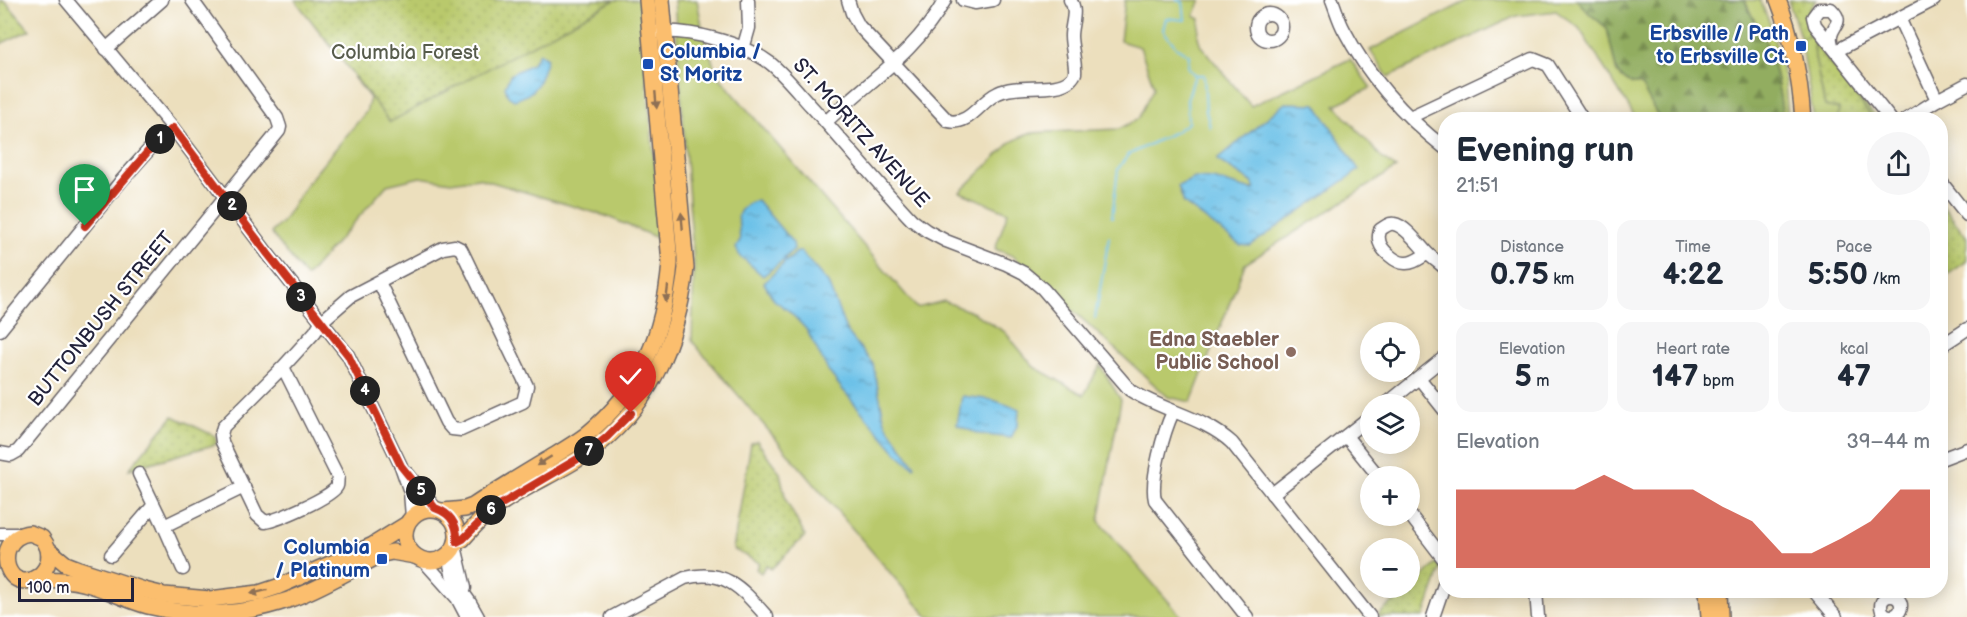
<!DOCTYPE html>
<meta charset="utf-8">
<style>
:root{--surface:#fff;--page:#f6f6f7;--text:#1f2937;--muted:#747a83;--accent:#c8321e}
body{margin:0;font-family:"Balsamiq Sans",sans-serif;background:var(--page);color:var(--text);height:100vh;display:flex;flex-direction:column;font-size:22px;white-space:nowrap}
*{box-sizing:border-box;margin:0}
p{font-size:20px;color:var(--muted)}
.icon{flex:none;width:33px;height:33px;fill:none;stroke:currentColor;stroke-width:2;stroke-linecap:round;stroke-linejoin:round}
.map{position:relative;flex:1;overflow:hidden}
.side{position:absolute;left:1438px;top:112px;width:510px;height:486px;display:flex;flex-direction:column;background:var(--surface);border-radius:24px;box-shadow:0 3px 15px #0003}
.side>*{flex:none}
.controls{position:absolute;left:1360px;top:322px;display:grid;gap:12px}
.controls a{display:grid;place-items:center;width:60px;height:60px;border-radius:50%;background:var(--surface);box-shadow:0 3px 15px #0003;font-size:30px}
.scale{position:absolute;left:18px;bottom:15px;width:116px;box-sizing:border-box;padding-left:6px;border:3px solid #22223b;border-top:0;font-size:16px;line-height:21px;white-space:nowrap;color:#22223b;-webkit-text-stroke:4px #fff;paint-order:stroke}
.pin{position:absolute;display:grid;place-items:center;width:51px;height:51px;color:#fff;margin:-62px -26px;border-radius:50% 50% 50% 0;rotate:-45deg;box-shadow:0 0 6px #0007}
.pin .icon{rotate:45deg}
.km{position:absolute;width:30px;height:30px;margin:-15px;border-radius:50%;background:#222;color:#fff;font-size:16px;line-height:30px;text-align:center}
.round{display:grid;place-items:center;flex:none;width:63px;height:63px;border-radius:32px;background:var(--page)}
.overview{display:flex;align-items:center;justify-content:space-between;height:102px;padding:0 18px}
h1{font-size:33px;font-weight:600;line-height:45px}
.metrics{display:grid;grid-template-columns:repeat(3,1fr);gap:9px;height:102px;padding:6px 18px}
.metrics div{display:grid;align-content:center;border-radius:15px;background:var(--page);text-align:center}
.metrics b{font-size:30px;font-weight:600}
.metrics small{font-size:16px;font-weight:400}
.metrics p{font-size:16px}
.chart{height:168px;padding:12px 18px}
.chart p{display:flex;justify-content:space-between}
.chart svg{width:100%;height:108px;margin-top:6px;fill:var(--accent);opacity:.7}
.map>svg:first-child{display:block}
.grass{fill:#b9c96c;stroke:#6e7654;stroke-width:1.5;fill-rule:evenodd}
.forest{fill:url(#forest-firs);stroke:#5a684e;stroke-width:1.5}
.park{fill:url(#park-dots);stroke:#6e7654;stroke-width:1.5}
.water{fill:url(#water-ripples);stroke:#477292;stroke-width:1.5}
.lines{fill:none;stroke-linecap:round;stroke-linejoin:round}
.stream{stroke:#6cc1e8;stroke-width:2}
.minor-casing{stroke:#696468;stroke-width:15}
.major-casing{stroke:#696468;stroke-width:18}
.minor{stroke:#fff;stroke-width:12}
.major{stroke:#fbbe6e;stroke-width:15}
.oneway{fill:#8e7054}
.route-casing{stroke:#fff;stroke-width:12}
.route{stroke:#c8321e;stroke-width:8}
.transit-dot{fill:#1a4fb4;stroke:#fff;stroke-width:2}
.education-dot{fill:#8d6e63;stroke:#fff;stroke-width:2}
.labels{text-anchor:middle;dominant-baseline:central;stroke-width:4.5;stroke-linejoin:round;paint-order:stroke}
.transit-label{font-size:20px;font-weight:bold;fill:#164399;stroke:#fff;text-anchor:end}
.park-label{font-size:20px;fill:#575c4c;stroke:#fff}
.street-label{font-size:20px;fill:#22223b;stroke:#fff}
.education-label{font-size:20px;font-weight:bold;fill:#785e54;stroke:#fff;text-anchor:end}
</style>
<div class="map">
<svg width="1967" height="617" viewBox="0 0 1967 617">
<defs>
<pattern id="forest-firs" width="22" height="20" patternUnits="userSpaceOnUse" patternTransform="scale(1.5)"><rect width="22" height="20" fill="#92ad60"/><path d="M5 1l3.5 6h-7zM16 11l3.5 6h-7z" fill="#778c50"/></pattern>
<pattern id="park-dots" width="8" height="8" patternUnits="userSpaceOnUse" patternTransform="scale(1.5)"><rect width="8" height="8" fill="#b9c96c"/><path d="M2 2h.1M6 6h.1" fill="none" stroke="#9fac5e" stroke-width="1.8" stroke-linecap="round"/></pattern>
<pattern id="water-ripples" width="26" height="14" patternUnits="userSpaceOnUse" patternTransform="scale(1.5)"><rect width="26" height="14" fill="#6cc1e8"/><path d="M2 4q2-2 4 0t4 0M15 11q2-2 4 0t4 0" fill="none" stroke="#589cbd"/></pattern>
</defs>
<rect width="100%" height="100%" fill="#fff"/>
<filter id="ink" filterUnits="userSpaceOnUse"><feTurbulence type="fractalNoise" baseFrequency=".0167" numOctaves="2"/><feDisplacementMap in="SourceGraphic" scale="12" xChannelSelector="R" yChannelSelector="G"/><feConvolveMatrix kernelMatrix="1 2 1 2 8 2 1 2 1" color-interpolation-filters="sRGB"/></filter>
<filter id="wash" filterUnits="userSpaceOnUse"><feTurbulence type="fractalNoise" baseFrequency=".008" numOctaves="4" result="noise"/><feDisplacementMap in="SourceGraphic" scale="24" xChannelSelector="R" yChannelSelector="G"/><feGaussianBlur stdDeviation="1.35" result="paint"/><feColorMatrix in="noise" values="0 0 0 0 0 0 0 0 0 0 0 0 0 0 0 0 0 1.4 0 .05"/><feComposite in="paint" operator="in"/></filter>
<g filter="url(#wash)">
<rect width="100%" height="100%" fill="#ecdfbd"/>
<g class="grass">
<polygon points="613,0 639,0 662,240 606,216 478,178 451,182 420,177 387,185 306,277 271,233 283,221 308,182 366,112 370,98 353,77 388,93"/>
<polygon points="674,0 697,0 702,26 716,73 917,308 944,301 974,313 1005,332 1034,367 1084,395 1100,365 1121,400 1099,521 1182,617 928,617 692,341 694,266"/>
<path d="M 1125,0 L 1201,0 L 1194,16 L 1200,19 L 1198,37 L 1201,46 L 1251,106 L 1350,59 L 1371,88 L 1335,105 L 1383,159 L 1396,168 L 1245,264 L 1191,402 L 1168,397 L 1013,256 L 995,249 L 1008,212 L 960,192 L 1011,142 L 1029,133 L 1119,129 L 1138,119 L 1154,87 L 1140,47 L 1120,41 ZM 1217,159 L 1358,170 L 1184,203 L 1178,186 L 1256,189 L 1252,182 Z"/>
<polygon points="1469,0 1577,0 1590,14 1607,28 1617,73 1629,83 1641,84 1660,120 1637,120 1579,28 1556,11 1516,16 1388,77 1370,50"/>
<path d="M 1745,0 L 1760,0 L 1771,26 L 1785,81 L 1788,120 L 1783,120 C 1780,92 1775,64 1764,38 C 1758,25 1749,14 1745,0 Z"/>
<polygon points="1810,34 1878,120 1874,120 1814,44 1815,58 1825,106 1840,109 1837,120 1814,120 1801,39"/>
</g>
<path class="forest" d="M 1577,0 L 1745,0 C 1749,14 1758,25 1764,38 C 1775,64 1780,92 1783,120 L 1660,120 L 1641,85 L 1629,83 L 1617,73 L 1607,28 L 1590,14 Z"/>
<g class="park">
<polygon points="0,0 6,2 30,30 0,44"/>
<polygon points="295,0 613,0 613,1 390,122"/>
<path d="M 1788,0 L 1816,0 C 1807,13 1805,20 1810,34 L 1801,39 Z"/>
<polygon points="1814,43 1874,120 1837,120 1839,109 1825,106 1815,58"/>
<polygon points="1941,204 1967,237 1967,261 1947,275 1941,268"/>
<polygon points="173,416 215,436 217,444 129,469"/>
<polygon points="757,441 780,473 786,500 805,536 771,569 766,565 761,573 756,569 759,563 733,549 751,443"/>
<polygon points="1438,563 1441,568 1424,617 1380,617 1378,615"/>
</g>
<g class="water">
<path d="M 539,53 L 547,58 C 540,80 538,94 514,100 L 508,96 L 505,86 L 511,74 L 532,64 Z"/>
<polygon points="1285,103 1316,104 1359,170 1250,246 1240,245 1184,203 1178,186 1195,178 1213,179 1252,190 1255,189 1252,182 1217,160"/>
<polygon points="757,200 793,243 794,249 784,259 787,261 797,252 801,252 828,283 846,330 873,364 884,418 886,424 915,466 914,467 897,453 843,390 829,372 806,329 789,311 774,300 764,283 785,262 782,261 763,276 744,259 741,258 736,248 740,240 738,216 741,210 747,204"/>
<polygon points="962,396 993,400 1019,409 1018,424 1011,438 979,434 957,425"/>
</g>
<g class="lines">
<g class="stream">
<polyline points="1177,0 1183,2 1185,20 1166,18 1163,30 1176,47 1189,55 1188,68 1195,75 1204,75 1206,111 1210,127"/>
<polyline points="1112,217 1118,169 1128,155 1175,132 1188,123 1187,100 1195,75"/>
<polyline points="1095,318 1109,237"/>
</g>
</g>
</g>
<g filter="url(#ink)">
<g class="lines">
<defs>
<g id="minor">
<polyline points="66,0 173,128 268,254 348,355 401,466 410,492 412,517"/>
<path d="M 848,0 L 852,13 L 859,26 L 948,121 C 970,126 980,101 998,93 C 1017,83 1056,93 1070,80 C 1072,78 1074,76 1075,73 C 1076,64 1071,46 1071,36 C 1071,24 1078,10 1070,0"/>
<polyline points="963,0 975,3 993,0"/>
<path d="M 1332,0 C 1336,10 1339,21 1344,30 C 1368,76 1405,117 1446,149"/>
<circle cx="1269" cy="27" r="13"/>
<polyline points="1899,18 1934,0"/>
<path d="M 656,32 C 688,29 744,43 770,63 C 785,75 798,92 811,106 C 845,143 877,183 912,220 L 927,231 L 946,241 L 1006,264 L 1024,273 L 1043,289 L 1130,390 C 1162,411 1204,417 1232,443 L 1370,617"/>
<path d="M 1832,46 C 1832,43 1830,40 1831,36 C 1833,24 1845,23 1831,9 L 1819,9 L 1813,17 L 1815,25 L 1891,120"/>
<polyline points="106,49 162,0"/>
<polyline points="743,49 749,28 748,0"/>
<polyline points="1836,51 1899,18 1937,100 1905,120"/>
<polyline points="1937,100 1967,84"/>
<polyline points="1410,117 1533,59 1548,65 1583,120"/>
<path d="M 826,122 C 869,80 914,55 945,0"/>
<polyline points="1941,182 1967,215"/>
<path d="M 1427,254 C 1421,257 1413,264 1405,263 C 1396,263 1379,249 1379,239 C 1378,237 1380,231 1380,230 C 1384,227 1389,223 1394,224 C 1406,226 1419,245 1427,253 C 1433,259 1440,263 1446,269"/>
<polyline points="0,330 122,180 155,143 173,128"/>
<polyline points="1941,346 1967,329"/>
<path d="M 283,367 L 338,477 C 337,480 338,484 337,486 C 332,497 278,520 265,522 L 257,515 L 222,442 L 221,435 L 223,427 L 283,367 L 315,332 L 321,322 L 351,296 L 443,248 L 455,246 L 461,249 L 527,386 L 523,402 L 461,430 L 452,429 L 446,422 L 379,282"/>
<polyline points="1419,378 1446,412"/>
<polyline points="1385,405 1446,356"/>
<path d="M 1173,412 C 1164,431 1150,480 1155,500 L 1247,617"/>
<polyline points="1346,436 1379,477"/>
<polyline points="0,453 11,455 18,451 279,131 280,127 277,118 192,0"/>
<polyline points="1941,459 1967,449"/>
<polyline points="139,474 164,526 244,487"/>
<polyline points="408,474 435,508"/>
<polyline points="1272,494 1371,416"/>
<polyline points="1410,515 1446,562"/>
<polyline points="164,526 183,569"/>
<polyline points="0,534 23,534"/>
<polyline points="455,546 465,588"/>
<polyline points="111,555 153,506"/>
<polyline points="448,555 452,574 456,583 469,601 478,617"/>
<polyline points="423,560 457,598 467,617"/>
<polyline points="1536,591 1538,617"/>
<polyline points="1814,591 1836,617"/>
<circle cx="1891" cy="606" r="10"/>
<path d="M 612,617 L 685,578 C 726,568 742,589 767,617"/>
<polyline points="1433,617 1446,579"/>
</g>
<g id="major">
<path d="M 1778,0 C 1793,38 1800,79 1803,120"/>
<circle cx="431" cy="535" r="26"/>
<path d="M 443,511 L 465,509 L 473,506 C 497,490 522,475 547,460 C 560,452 574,444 586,435 C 642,389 664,334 670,263 L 647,0"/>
<path d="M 30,533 L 42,538 C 66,568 20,599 8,568 C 6,562 6,555 8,549 C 12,539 20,534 30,533 Z"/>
<path d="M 457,542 L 463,539 C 472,529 481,518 492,510 C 520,487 556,475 586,454 C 649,411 678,341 686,268 L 662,0"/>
<polyline points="49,550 66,564 79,569 144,590 164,595 210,599 259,593 277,587 373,545 407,524"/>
<path d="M 32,580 C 49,579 66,579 83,583 C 105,588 125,600 148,606 C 194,617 242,616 288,600 C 321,589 351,569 383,554 L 392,552 L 415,556"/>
<polyline points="1707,591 1709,617"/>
<polyline points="1720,591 1721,617"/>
</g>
</defs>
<use href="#minor" class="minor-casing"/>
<use href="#major" class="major-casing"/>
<use href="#minor" class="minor"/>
<use href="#major" class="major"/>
</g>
<defs><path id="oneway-solid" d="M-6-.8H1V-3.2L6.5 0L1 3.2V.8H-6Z" transform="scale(1.5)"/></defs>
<g class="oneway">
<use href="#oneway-solid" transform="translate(656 100) rotate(85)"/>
<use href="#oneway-solid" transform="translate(682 221) rotate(-95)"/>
<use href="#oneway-solid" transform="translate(667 294) rotate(97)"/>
<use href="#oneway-solid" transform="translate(544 461) rotate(148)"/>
<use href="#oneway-solid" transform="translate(259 592) rotate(166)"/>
</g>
</g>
<g class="lines" filter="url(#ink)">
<defs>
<path id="route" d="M 85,226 L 155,143 L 173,128 L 268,254 L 348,355 L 401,466 L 435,508 C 452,514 458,525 457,542 L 463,539 L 493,509 L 586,454 L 607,437 L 631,413"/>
</defs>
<use href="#route" class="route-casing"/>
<use href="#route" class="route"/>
</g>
<g class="transit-dot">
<rect x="1795" y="40" width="12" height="12" rx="3"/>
<rect x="642" y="58" width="12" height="12" rx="3"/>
<rect x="376" y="553" width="12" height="12" rx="3"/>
</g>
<circle class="education-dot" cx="1291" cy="352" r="6"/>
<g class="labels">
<g class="transit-label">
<text x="1789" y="34">Erbsville / Path<tspan x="1789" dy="23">to Erbsville Ct.</tspan></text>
<text x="660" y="52" text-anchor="start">Columbia /<tspan x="660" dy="23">St Moritz</tspan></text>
<text x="370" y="548">Columbia<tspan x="370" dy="23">/ Platinum</tspan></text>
</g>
<g class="park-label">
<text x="405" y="53">Columbia Forest</text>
</g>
<g class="street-label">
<text transform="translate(861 133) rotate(48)">ST. MORITZ AVENUE</text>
<text transform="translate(101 319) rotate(-51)">BUTTONBUSH STREET</text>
</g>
<g class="education-label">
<text x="1279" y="340">Edna Staebler<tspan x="1279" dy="23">Public School</tspan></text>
</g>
</g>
</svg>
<div class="controls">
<a><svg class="icon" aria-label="locate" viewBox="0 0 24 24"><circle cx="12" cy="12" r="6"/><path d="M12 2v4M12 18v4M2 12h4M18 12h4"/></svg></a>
<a><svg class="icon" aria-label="layers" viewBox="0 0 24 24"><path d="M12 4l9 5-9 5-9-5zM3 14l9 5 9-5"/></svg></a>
<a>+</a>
<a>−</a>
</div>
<div class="scale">100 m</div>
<div class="pin" style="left:85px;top:226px;background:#1e9e55"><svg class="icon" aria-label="arrive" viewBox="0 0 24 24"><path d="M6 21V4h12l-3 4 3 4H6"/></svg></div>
<div class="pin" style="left:631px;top:413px;background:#d93025"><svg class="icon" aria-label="check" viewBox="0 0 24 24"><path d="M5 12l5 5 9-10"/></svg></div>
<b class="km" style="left:160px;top:139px">1</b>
<b class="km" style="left:232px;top:206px">2</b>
<b class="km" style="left:301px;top:297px">3</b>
<b class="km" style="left:365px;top:391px">4</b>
<b class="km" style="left:421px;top:491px">5</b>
<b class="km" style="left:491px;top:510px">6</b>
<b class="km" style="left:589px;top:451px">7</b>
<section class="side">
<div class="overview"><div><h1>Evening run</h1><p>21:51</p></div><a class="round"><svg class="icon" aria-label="share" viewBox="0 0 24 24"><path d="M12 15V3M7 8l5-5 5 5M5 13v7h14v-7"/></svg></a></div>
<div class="metrics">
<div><p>Distance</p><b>0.75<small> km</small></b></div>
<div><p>Time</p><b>4:22</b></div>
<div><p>Pace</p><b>5:50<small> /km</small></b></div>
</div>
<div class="metrics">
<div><p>Elevation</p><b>5<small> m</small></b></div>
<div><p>Heart rate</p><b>147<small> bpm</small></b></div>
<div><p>kcal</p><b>47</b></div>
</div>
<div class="chart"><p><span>Elevation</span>39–44 m</p>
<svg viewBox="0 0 160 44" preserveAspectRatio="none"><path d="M0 44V12L10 12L20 12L30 12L40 12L50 6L60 12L70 12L80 12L90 19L100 25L110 38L120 38L130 32L140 25L150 12L160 12V44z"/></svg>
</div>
</section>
</div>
